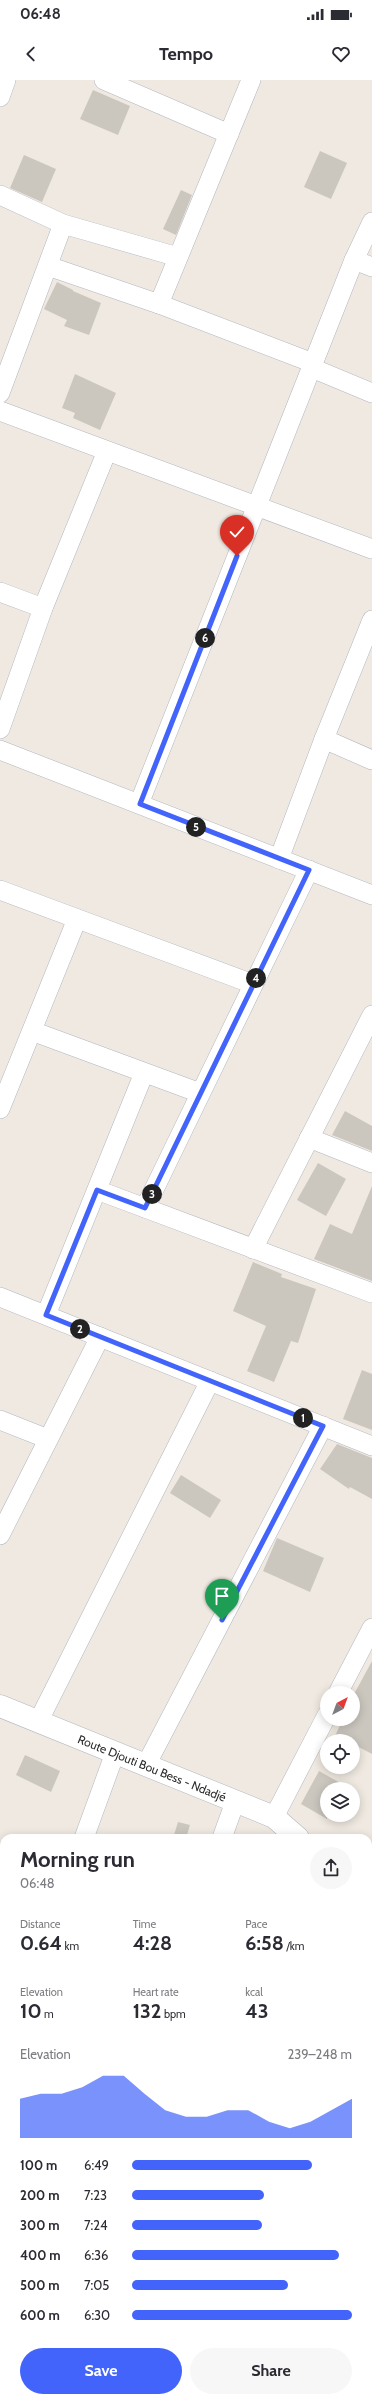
<!DOCTYPE html>
<meta charset="utf-8">
<style>
:root{--surface:#fff;--page:#f7f7f7;--text:#2b2b33;--muted:#7c7c81;--accent:#4264fb}
body{margin:0;font-family:Cabin,sans-serif;background:var(--page);color:var(--text);height:100vh;display:flex;flex-direction:column;font-size:15px;white-space:nowrap}
*{box-sizing:border-box;margin:0}
p{font-size:13px;color:var(--muted)}
.icon{flex:none;width:22px;height:22px;fill:none;stroke:currentColor;stroke-width:2;stroke-linecap:round;stroke-linejoin:round}
.map{position:relative;flex:1;overflow:hidden}
.sheet{position:absolute;left:0px;top:1754px;width:372px;height:568px;display:flex;flex-direction:column;background:var(--surface);border-radius:12px 12px 0 0;box-shadow:0 2px 10px #0003}
.sheet>*{flex:none}
.needle{width:26px;rotate:41deg}
.controls{position:absolute;left:320px;top:1606px;display:grid;gap:8px}
.controls a{display:grid;place-items:center;width:40px;height:40px;border-radius:50%;background:var(--surface);box-shadow:0 2px 10px #0003;font-size:20px}
.pin{position:absolute;display:grid;place-items:center;width:34px;height:34px;color:#fff;margin:-41px -17px;border-radius:50% 50% 50% 0;rotate:-45deg;box-shadow:0 0 4px #0007}
.pin .icon{rotate:45deg}
.km{position:absolute;width:20px;height:20px;margin:-10px;border-radius:50%;background:#222;color:#fff;font-size:11px;line-height:20px;text-align:center}
.round{display:grid;place-items:center;flex:none;width:42px;height:42px;border-radius:21px;background:var(--page)}
.overview{display:flex;align-items:center;justify-content:space-between;height:68px;padding:0 20px}
h1{font-size:22px;font-weight:700;line-height:30px}
.metrics{display:grid;grid-template-columns:repeat(3,1fr);gap:6px;height:68px;padding:4px 20px}
.metrics div{display:grid;align-content:center}
.metrics b{font-size:20px;font-weight:700}
.metrics small{font-size:11px;font-weight:400}
.metrics p{font-size:11px}
.chart{height:112px;padding:8px 20px}
.chart p{display:flex;justify-content:space-between}
.chart svg{width:100%;height:72px;margin-top:4px;fill:var(--accent);opacity:.7}
.action{display:flex;gap:8px;margin-top:auto;padding:8px 20px}
.action a{flex:1;height:46px;border-radius:24px;background:var(--accent);color:#fff;font-size:16px;font-weight:700;line-height:46px;text-align:center}
.action a+a{background:var(--page);color:var(--text)}
ul{padding:0 20px;list-style:none;font-size:13px}
li{display:grid;grid-template-columns:64px 48px 1fr;align-items:center;height:30px}
li i{height:10px;border-radius:5px;background:var(--accent)}
.status{display:flex;justify-content:space-between;align-items:center;height:28px;padding:0 20px;background:var(--surface);direction:ltr}
.status svg{height:11px;fill:currentColor}
header{display:flex;justify-content:space-between;align-items:center;height:52px;padding:0 20px;background:var(--surface);font-size:18px;font-weight:700}
.map>svg:first-child{display:block}
.building{fill:#cbc7bf}
.lines{fill:none;stroke-linecap:round;stroke-linejoin:round}
.street-casing{stroke:#b4b7c1;stroke-width:20}
.secondary-casing{stroke:#b4b7c1;stroke-width:23}
.street{stroke:#fff;stroke-width:19}
.secondary{stroke:#fff;stroke-width:22}
.route-casing{stroke:#fff;stroke-width:8}
.route{stroke:#4264fb;stroke-width:5}
.labels{text-anchor:middle;dominant-baseline:central;stroke-width:3;stroke-linejoin:round;paint-order:stroke}
.street-label{font-size:12px;fill:#2e2e2e;stroke:#fff}
</style>
<div class="status"><b>06:48</b><svg viewBox="0 0 49 12"><path d="M0 12V9h3v3zM5 12V6h3v6zM10 12V3h3v9zM15 12V0h3v12zM26 1h20v11H26zM47 4h2v5h-2z"/></svg></div>
<header><svg class="icon" aria-label="back" viewBox="0 0 24 24"><path d="M15 5l-7 7 7 7"/></svg>Tempo<svg class="icon" aria-label="heart" viewBox="0 0 24 24"><path d="M12 20l-8-8c-3-5 5-10 8-4 3-6 11-1 8 4z"/></svg></header>
<div class="map">
<svg width="372" height="2322" viewBox="0 0 372 2322">
<rect width="100%" height="100%" fill="#efe9e1"/>
<g class="building">
<polygon points="93,10 130,26 118,55 80,39"/>
<polygon points="320,71 347,83 331,119 304,107"/>
<polygon points="24,75 56,89 42,122 10,108"/>
<polygon points="181,110 192,115 176,155 163,149"/>
<polygon points="57,202 73,210 73,211 101,223 89,255 64,246 67,240 44,229"/>
<polygon points="75,294 116,313 100,350 73,338 75,333 62,328"/>
<polygon points="345,1031 372,1046 372,1071 332,1055"/>
<polygon points="318,1083 346,1099 326,1136 297,1120"/>
<polygon points="372,1106 372,1201 314,1179 330,1144 352,1154"/>
<polygon points="253,1182 282,1194 281,1197 316,1209 298,1263 291,1261 274,1302 247,1291 266,1246 233,1231"/>
<polygon points="362,1290 372,1294 372,1350 343,1339"/>
<polygon points="337,1364 372,1378 372,1419 350,1407 349,1409 320,1389"/>
<polygon points="181,1395 221,1420 210,1438 170,1413"/>
<polygon points="277,1458 324,1478 310,1512 263,1491"/>
<polygon points="372,1581 372,1674 353,1664 353,1661 346,1661 335,1656 343,1639 353,1639 353,1616"/>
<polygon points="25,1675 60,1691 51,1712 16,1695"/>
<polygon points="319,1691 351,1709 327,1709 327,1739 301,1724"/>
<polygon points="178,1742 190,1745 186,1758 173,1758"/>
</g>
<g class="lines">
<defs>
<g id="street">
<polyline points="104,0 229,54"/>
<polyline points="0,17 6,0"/>
<polyline points="0,115 63,144 178,177"/>
<polyline points="354,180 372,187"/>
<polyline points="48,186 159,224 313,283"/>
<polyline points="159,224 251,0"/>
<polyline points="312,288 372,313"/>
<polyline points="0,313 63,144"/>
<polyline points="0,331 372,469"/>
<polyline points="0,512 43,528"/>
<polyline points="0,649 43,528 107,371"/>
<polyline points="324,659 372,680"/>
<polyline points="0,670 372,815"/>
<polyline points="139,724 354,180 372,142"/>
<polyline points="279,779 324,659 372,540"/>
<polyline points="0,810 253,904"/>
<polyline points="32,951 200,1013"/>
<polyline points="0,1029 77,839"/>
<polyline points="309,1058 372,1083"/>
<polyline points="97,1110 372,1213"/>
<polyline points="145,1128 309,790"/>
<polyline points="253,1169 372,935"/>
<polyline points="0,1217 372,1366"/>
<polyline points="46,1235 144,993"/>
<polyline points="0,1340 48,1359"/>
<polyline points="0,1455 100,1257"/>
<polyline points="338,1613 372,1548"/>
<polyline points="38,1642 210,1301"/>
<polyline points="146,1685 323,1346"/>
<polyline points="274,1737 327,1635"/>
<polyline points="84,1758 115,1673"/>
<polyline points="222,1758 235,1722"/>
<polyline points="0,1967 4,1968"/>
<polyline points="368,1996 372,1998"/>
<polyline points="368,2013 372,2012"/>
<polyline points="368,2148 372,2147"/>
<polyline points="0,2251 4,2250"/>
<polyline points="368,2294 372,2308"/>
<polyline points="236,2318 237,2322"/>
<polyline points="261,2322 276,2318"/>
</g>
<g id="secondary">
<polyline points="0,1626 274,1737 298,1758"/>
<polyline points="368,1818 372,1822"/>
</g>
</defs>
<use href="#street" class="street-casing"/>
<use href="#secondary" class="secondary-casing"/>
<use href="#street" class="street"/>
<use href="#secondary" class="secondary"/>
</g>
<g class="lines">
<defs>
<polyline id="route" points="222,1540 323,1346 46,1235 97,1110 145,1128 309,790 140,724 237,476"/>
</defs>
<use href="#route" class="route-casing"/>
<use href="#route" class="route"/>
</g>
<g class="labels">
<g class="street-label">
<text transform="translate(152 1688) rotate(22)">Route Djouti Bou Bess - Ndadjé</text>
</g>
</g>
</svg>
<div class="controls">
<a><svg class="needle" viewBox="-14 -14 28 28"><path d="M0-13l5 13h-10z" fill="#e53935"/><path d="M0 13l5-13h-10z" fill="#7c7c81"/></svg></a>
<a><svg class="icon" aria-label="locate" viewBox="0 0 24 24"><circle cx="12" cy="12" r="6"/><path d="M12 2v4M12 18v4M2 12h4M18 12h4"/></svg></a>
<a><svg class="icon" aria-label="layers" viewBox="0 0 24 24"><path d="M12 4l9 5-9 5-9-5zM3 14l9 5 9-5"/></svg></a>
</div>
<div class="pin" style="left:222px;top:1540px;background:#1e9e55"><svg class="icon" aria-label="arrive" viewBox="0 0 24 24"><path d="M6 21V4h12l-3 4 3 4H6"/></svg></div>
<div class="pin" style="left:237px;top:476px;background:#d93025"><svg class="icon" aria-label="check" viewBox="0 0 24 24"><path d="M5 12l5 5 9-10"/></svg></div>
<b class="km" style="left:303px;top:1338px">1</b>
<b class="km" style="left:80px;top:1249px">2</b>
<b class="km" style="left:152px;top:1114px">3</b>
<b class="km" style="left:256px;top:898px">4</b>
<b class="km" style="left:196px;top:747px">5</b>
<b class="km" style="left:205px;top:558px">6</b>
<section class="sheet">
<div class="overview"><div><h1>Morning run</h1><p>06:48</p></div><a class="round"><svg class="icon" aria-label="share" viewBox="0 0 24 24"><path d="M12 15V3M7 8l5-5 5 5M5 13v7h14v-7"/></svg></a></div>
<div class="metrics">
<div><p>Distance</p><b>0.64<small> km</small></b></div>
<div><p>Time</p><b>4:28</b></div>
<div><p>Pace</p><b>6:58<small> /km</small></b></div>
</div>
<div class="metrics">
<div><p>Elevation</p><b>10<small> m</small></b></div>
<div><p>Heart rate</p><b>132<small> bpm</small></b></div>
<div><p>kcal</p><b>43</b></div>
</div>
<div class="chart"><p><span>Elevation</span>239–248 m</p>
<svg viewBox="0 0 160 44" preserveAspectRatio="none"><path d="M0 44V20L10 17L20 17L30 13L40 6L50 6L60 17L70 27L80 31L90 31L100 27L110 27L120 34L130 38L140 34L150 27L160 20V44z"/></svg>
</div>
<ul>
<li><b>100 m</b>6:49<i style="width:82%"></i></li>
<li><b>200 m</b>7:23<i style="width:60%"></i></li>
<li><b>300 m</b>7:24<i style="width:59%"></i></li>
<li><b>400 m</b>6:36<i style="width:94%"></i></li>
<li><b>500 m</b>7:05<i style="width:71%"></i></li>
<li><b>600 m</b>6:30<i style="width:100%"></i></li>
</ul>
<div class="action"><a>Save</a><a>Share</a></div>
</section>
</div>
